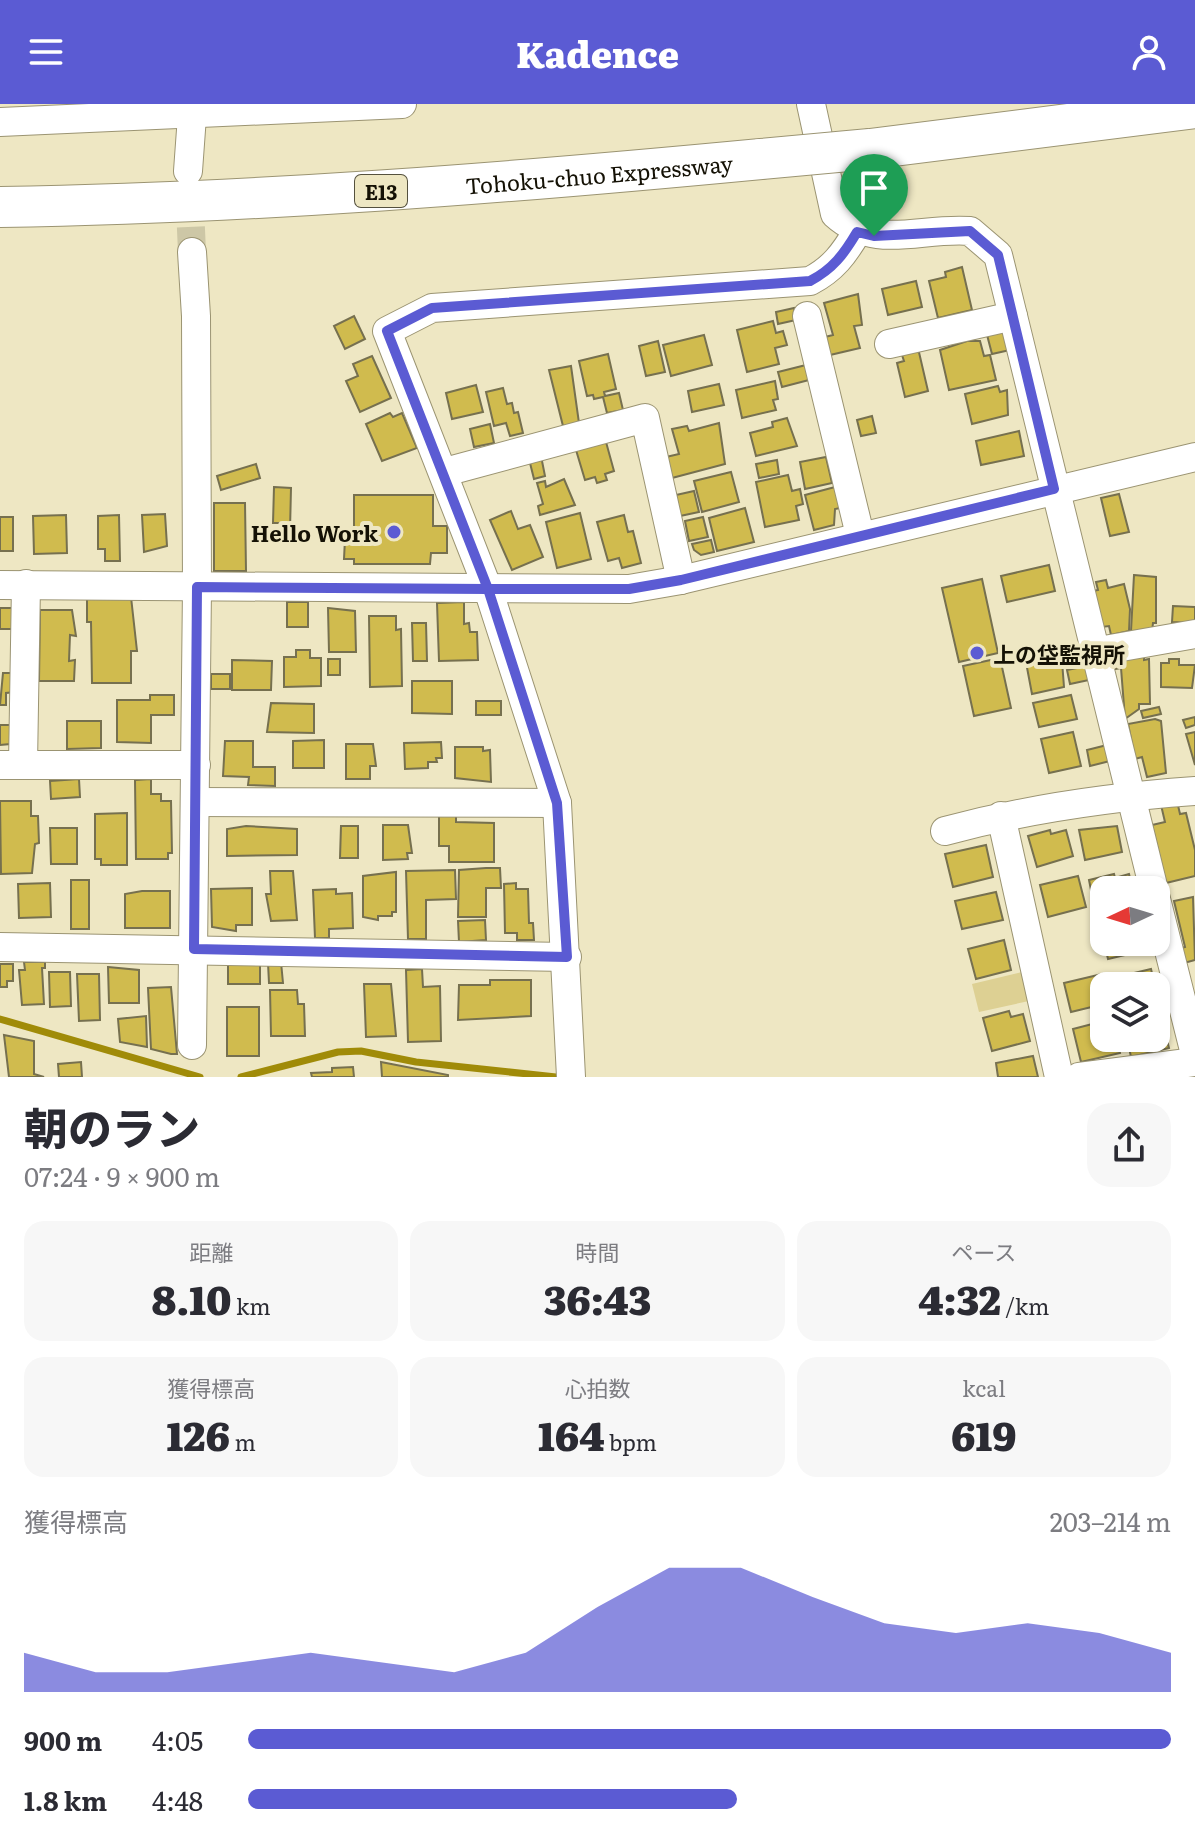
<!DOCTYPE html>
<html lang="ja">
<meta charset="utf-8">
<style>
:root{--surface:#fff;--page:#f7f7f7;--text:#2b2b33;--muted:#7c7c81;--accent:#5b5bd3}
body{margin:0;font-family:Literata,"Noto Sans JP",serif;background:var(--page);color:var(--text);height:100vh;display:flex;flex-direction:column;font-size:30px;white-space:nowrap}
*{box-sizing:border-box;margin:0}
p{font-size:26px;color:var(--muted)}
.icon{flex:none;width:44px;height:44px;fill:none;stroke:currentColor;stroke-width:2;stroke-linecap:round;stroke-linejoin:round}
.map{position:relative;height:973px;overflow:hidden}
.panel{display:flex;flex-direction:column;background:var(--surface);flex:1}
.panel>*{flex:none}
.needle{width:52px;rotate:266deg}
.buttons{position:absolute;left:1090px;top:772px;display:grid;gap:16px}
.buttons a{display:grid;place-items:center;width:80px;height:80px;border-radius:16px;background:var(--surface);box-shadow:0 2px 6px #0004;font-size:40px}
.pin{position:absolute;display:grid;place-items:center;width:68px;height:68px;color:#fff;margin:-82px -34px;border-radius:50% 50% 50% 0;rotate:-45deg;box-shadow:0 0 8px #0007}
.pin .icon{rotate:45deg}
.round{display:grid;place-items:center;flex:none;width:84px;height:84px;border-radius:24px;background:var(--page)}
.headline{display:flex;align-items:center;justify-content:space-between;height:136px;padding:0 24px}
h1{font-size:44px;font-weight:800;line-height:60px}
.stats{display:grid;grid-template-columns:repeat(3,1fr);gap:12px;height:136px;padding:8px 24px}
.stats div{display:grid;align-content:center;border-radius:20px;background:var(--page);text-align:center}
.stats b{font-size:40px;font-weight:800}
.stats small{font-size:22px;font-weight:400}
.stats p{font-size:22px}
.chart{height:224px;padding:16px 24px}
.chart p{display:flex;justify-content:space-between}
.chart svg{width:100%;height:144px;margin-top:8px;fill:var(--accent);opacity:.7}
ul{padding:0 24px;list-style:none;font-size:26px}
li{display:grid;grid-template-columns:128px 96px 1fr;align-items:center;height:60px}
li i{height:20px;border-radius:10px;background:var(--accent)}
header{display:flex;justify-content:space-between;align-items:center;height:104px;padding:0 24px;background:var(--accent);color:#fff;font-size:36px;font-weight:800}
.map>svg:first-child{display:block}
.green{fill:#ddd093}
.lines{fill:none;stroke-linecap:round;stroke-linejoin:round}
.stream{stroke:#a08b08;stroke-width:7}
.building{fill:#d0bb4e;stroke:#76704f;stroke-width:2}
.minor-tunnel{stroke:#cdc7a6;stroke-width:28;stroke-dasharray:28 14;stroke-linecap:butt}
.minor-casing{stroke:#9b9472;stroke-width:30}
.highway-casing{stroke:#9b9472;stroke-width:42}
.minor{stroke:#fff;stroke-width:28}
.highway{stroke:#fff;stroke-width:40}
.highway-bridge-casing{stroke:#9b9472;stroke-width:42;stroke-linecap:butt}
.highway-bridge{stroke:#fff;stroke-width:40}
.route-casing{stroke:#fff;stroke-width:16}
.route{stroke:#5b5bd3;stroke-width:10}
.poi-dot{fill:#5b5bd3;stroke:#eee7c3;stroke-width:3}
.labels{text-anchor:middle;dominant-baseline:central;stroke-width:8;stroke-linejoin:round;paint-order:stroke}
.shield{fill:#eee7c3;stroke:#55513e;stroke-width:2}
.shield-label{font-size:20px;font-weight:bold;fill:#141105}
.street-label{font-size:22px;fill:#141105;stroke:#eee7c3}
.poi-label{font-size:22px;font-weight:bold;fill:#141105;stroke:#eee7c3;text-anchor:end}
</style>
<header><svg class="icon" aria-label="menu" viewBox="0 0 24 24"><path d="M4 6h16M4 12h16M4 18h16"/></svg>Kadence<svg class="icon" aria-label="person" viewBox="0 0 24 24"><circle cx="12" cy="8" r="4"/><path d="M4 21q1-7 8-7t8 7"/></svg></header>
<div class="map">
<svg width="1195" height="973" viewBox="0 0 1195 973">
<rect width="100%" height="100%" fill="#eee7c3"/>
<polygon class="green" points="1022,868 1029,897 979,908 972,880"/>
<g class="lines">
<g class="stream">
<polyline points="0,915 200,973"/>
<polyline points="241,973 338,948 361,947 416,958 556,973"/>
</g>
</g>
<g class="building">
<polygon points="962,163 972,206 938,214 929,177 946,173 945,168"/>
<polygon points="916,177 922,203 888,211 882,185"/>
<polygon points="858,190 862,221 854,222 860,244 830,251 825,233 833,231 824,199"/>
<polygon points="794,204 796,216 778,220 776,208"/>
<polygon points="354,212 365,235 345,245 334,222"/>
<polygon points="773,217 776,229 783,227 787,241 775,244 779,260 747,268 737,226"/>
<polygon points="986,227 1006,228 1010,246 992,250"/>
<polygon points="704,231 712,261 671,272 663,241"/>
<polygon points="658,237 665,268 646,272 639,242"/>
<polygon points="967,237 980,237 984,252 990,251 996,276 949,286 940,246"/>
<polygon points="918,244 928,287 905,293 897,259 904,257 901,248"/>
<polygon points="608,250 616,285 604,288 605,292 619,289 623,306 607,309 603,293 594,295 593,291 587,292 579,257"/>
<polygon points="372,252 391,294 360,308 346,277 358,272 353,260"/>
<polygon points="806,261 809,276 782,283 778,268"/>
<polygon points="571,262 579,319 563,322 549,266"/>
<polygon points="775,277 778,295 773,296 776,306 742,314 736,286"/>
<polygon points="719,280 724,301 692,308 688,287"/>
<polygon points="476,281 483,308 452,315 446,289"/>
<polygon points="998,282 1000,288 1007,286 1008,311 972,320 965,290"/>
<polygon points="503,284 507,300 512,299 514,309 518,308 523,329 510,332 506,319 494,322 486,288"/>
<polygon points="390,309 393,313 402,309 417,344 382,357 366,320"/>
<polygon points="872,312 876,329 861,332 857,316"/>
<polygon points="787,314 797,342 756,352 750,329 773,323 772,318"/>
<polygon points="719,319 725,360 672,374 666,353 679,350 672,325 687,322 689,327"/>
<polygon points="490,320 494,339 474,343 470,325"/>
<polygon points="1019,327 1024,352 981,361 976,337"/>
<polygon points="606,338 614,367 605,370 607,376 597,379 595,373 585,376 576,346"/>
<polygon points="541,352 545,372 534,375 529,355"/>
<polygon points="826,353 832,379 805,385 800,358"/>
<polygon points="777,356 779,370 759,374 756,360"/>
<polygon points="256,360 260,374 221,386 217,372"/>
<polygon points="731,368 739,398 702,408 694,377"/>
<polygon points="788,371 792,387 800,385 803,400 796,402 799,416 765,423 756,378"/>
<polygon points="564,375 575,401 540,411 538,402 543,400 537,379 545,377 546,383"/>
<polygon points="274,383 291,384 290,426 282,425 282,419 273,419"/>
<polygon points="835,383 840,404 835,405 834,421 814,426 805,391"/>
<polygon points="694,387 699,408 680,412 676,391"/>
<polygon points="1119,390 1129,428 1110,432 1101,394"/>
<polygon points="354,391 433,391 433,422 447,422 447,449 431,449 430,460 354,460 354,455 344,455 345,435 354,435"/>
<polygon points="214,399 245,399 246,467 214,467"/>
<polygon points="745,404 754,438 717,447 709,414"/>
<polygon points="511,407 518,425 530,421 543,453 512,466 490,416"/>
<polygon points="580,409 591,455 557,464 546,418"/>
<polygon points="165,410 167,442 144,448 142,411"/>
<polygon points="66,411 67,449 34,450 33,412"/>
<polygon points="119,411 120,457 105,457 105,445 98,445 98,412"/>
<polygon points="624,411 628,428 633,427 641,459 622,464 619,454 608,457 597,418"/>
<rect x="0" y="413" width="13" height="34"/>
<polygon points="703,413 708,433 689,437 685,417"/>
<polygon points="711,436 714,448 701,451 694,446 692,440"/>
<polygon points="1049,461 1055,487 1007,498 1001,472"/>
<polygon points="1134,471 1156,473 1156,519 1153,519 1152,528 1131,527"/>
<polygon points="982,475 998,549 959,558 942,484"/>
<polygon points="1106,476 1108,484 1124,480 1130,505 1129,527 1111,531 1109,522 1102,523 1093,487 1098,486 1096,478"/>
<polygon points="87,493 131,493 137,547 131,547 131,579 92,579 91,518 87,518"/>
<rect x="287" y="498" width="21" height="25"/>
<polygon points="464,498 464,520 469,519 470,528 477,528 478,556 439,557 437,499"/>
<polygon points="1173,502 1195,503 1195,519 1172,518"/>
<rect x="0" y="504" width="15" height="21"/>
<polygon points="328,504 355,507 356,548 329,548"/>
<polygon points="40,506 72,506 76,532 70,531 69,557 75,556 74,577 39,577"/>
<polygon points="369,512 396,512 396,526 401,525 402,582 370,583"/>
<polygon points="412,519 426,519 427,557 413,557"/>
<polygon points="296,546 310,546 310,554 321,554 321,582 284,583 284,553 296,553"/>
<polygon points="1055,546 1057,558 1062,557 1064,583 1032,590 1025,553"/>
<polygon points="1144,551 1144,556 1149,555 1150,600 1139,600 1139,605 1125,615 1121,564 1115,565 1114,553"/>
<polygon points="1000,554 1011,604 974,612 963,562"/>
<rect x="328" y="555" width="12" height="16"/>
<polygon points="1169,555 1179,555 1179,561 1195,561 1192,584 1161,583 1161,559 1169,559"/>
<polygon points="232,556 272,557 271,586 232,586"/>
<polygon points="1087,562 1089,576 1070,580 1067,566"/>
<polygon points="3,569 16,569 16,588 6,589 6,601 0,601"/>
<rect x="211" y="570" width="19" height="15"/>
<polygon points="412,577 452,577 452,610 412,609"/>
<polygon points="150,591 174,591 174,611 151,611 151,639 117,638 117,596 150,596"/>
<polygon points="1071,591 1077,615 1039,623 1033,599"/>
<rect x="476" y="597" width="25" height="14"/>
<polygon points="271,599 314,600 314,629 267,628"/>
<polygon points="1159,603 1161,610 1143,614 1141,607"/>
<polygon points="1195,613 1195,621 1186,624 1183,616"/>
<polygon points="1155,615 1161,617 1166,669 1147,673 1142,653 1135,655 1128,620"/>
<polygon points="67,617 101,617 101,644 67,645"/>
<polygon points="0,621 10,621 10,640 0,641"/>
<polygon points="1073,628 1081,662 1049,669 1041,635"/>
<polygon points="1195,628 1195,661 1186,630"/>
<polygon points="324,636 324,664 293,664 293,637"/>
<polygon points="225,637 253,637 253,663 275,663 275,682 248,681 249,673 223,672"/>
<polygon points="441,638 442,654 436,654 437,658 428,658 428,664 405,665 404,639"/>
<polygon points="346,640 373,640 376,662 370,662 370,675 346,675"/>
<polygon points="1107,641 1110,657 1090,662 1087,646"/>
<polygon points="455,643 483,643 483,647 490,646 491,678 455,674"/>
<polygon points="79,675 80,693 51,695 50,677"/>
<polygon points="151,675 151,690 161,690 161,697 171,697 172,749 168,749 168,755 136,755 135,676"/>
<polygon points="0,697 31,697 31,712 38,712 39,739 35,740 32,769 1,770"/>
<polygon points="1177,697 1180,710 1186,709 1195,746 1195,772 1166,779 1152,721 1165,718 1161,701"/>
<polygon points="127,709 127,761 101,761 101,755 95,755 95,710"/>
<polygon points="439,710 456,710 456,718 494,719 494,758 449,758 449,742 439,742"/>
<polygon points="383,721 408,721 412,749 407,749 408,755 383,756"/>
<polygon points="246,722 297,725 297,751 227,752 227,725"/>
<polygon points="341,722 358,722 358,754 340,754"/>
<polygon points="1117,722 1122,748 1085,756 1079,726"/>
<polygon points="50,724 77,724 77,760 51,760"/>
<polygon points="1050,726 1051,730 1066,726 1073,752 1037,763 1028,732"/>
<polygon points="986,741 993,773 953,783 945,750"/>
<polygon points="486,764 500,764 501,784 486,784 486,813 458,813 459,766"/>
<polygon points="455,766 456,795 426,796 426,835 408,835 406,767"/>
<polygon points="270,767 293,767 297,816 271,817 266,790 271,790"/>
<polygon points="396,768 396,808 392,808 392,812 378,812 378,816 363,813 363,772"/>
<polygon points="1114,770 1115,774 1129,770 1133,786 1104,786 1104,804 1095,806 1089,776"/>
<polygon points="1078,772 1086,803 1048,813 1040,781"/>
<rect x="71" y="776" width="18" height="49"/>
<polygon points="50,779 51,813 19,814 18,780"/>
<polygon points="516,779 516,785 528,785 529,819 533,819 534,836 517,836 517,829 505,829 504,780"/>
<polygon points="252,784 252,821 236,821 236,827 212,823 211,785"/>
<polygon points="336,785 336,790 352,789 353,824 329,825 329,834 315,834 313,786"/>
<polygon points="142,787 170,787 170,824 125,824 125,790"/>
<polygon points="996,788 1003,816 962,825 955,797"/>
<polygon points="1193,793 1195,856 1184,859 1181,844 1185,843 1174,797"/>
<polygon points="485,816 486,836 459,838 458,817"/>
<polygon points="1004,836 1011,866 976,875 968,845"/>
<polygon points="1104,838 1144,838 1146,846 1108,855"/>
<polygon points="24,858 45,858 45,864 42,864 44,900 22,901 19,866 25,866"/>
<polygon points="281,858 283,879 269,879 268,859"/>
<rect x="228" y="859" width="32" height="21"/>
<polygon points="0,860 13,860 13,877 7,877 7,883 0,883"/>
<polygon points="108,863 139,866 139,899 109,899"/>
<polygon points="422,865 423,883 440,882 441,937 408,938 406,866"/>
<polygon points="1151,865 1155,882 1115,882 1113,874"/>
<polygon points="49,868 70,868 71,902 50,903"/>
<polygon points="77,870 99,870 100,916 79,917"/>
<polygon points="1102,870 1104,900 1071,908 1064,879"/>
<polygon points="490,876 531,876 531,912 458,916 459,881 490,881"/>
<polygon points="364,880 391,880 396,932 366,933"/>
<polygon points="171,883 177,950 171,950 151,945 148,884"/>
<polygon points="270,886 297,886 298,900 304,900 305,932 271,932"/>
<rect x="227" y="903" width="32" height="49"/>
<polygon points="1009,907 1011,913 1023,910 1030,937 992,947 983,914"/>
<polygon points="146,912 147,943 120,938 118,915"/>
<polygon points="1162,916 1169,944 1131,953 1127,934 1156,934 1156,917"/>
<polygon points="1100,918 1104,934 1117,934 1120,949 1081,958 1073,925"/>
<polygon points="4,931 34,937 34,970 44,973 9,973"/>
<polygon points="1033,952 1038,973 998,973 996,959"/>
<polygon points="81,958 82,973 59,973 58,960"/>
<polygon points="381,958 448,971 448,973 382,973"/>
<polygon points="353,963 354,973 312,973 311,969 332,968 332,964"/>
</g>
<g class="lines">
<polyline class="minor-tunnel" points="189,81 192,148"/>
<defs>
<g id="minor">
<path d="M 811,0 L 835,110 C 876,147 919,123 970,127 L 998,151 L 1154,786"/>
<polyline points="0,18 402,0"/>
<polyline points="188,67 192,12"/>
<polyline points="192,148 196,212 197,483 192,941"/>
<polyline points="807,212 860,431"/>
<polyline points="889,240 1013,212"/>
<polyline points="445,368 645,314 681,476"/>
<polyline points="0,481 629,485 681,476 1195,353"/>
<polyline points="1093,548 1195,530"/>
<polyline points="0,661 196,661"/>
<polyline points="23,661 26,480"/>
<polyline points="195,698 557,699"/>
<polyline points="1001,712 1059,973"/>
<path d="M 945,727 C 1027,705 1110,693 1195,687"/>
<polyline points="1156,795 1195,950"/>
<polyline points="0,843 567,853"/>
<path d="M 571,973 L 557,699 L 488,485 L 387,227 L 432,204 L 810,177 C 833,165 844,150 857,128"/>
<polyline points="1079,973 1195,958"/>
</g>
<g id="highway">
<polyline points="870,45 1195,4"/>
<path id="s1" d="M 0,103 C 255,99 508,79 761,55"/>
</g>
</defs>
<use href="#minor" class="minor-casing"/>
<use href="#highway" class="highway-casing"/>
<use href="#minor" class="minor"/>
<use href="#highway" class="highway"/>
<defs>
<polyline id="highway-bridge" points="761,55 870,45"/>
</defs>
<use href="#highway-bridge" class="highway-bridge-casing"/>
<use href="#highway-bridge" class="highway-bridge"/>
</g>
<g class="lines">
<defs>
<path id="route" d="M 874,132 L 857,128 C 844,150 833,165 810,177 L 432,204 L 387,227 L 488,485 L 197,483 L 194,845 L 567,853 L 557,699 L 488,485 L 629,485 L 681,476 L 1054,385 L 998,151 L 970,127 L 874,132"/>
</defs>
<use href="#route" class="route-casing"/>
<use href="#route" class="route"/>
</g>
<g class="poi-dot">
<circle cx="394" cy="428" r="8"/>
<circle cx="977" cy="549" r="8"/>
</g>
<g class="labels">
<rect class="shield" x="355" y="71" width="52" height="32" rx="6"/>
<g class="shield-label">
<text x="381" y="87">E13</text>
</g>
<g class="street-label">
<text stroke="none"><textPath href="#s1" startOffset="600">Tohoku-chuo Expressway</textPath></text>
</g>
<g class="poi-label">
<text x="378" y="428">Hello Work</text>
<text x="993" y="549" text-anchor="start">上の垈監視所</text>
</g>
</g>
</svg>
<div class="buttons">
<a><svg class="needle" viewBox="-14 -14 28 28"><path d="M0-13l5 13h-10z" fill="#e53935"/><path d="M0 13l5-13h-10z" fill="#7c7c81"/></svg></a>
<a><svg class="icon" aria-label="layers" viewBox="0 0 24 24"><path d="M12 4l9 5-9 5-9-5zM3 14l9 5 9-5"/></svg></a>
</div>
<div class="pin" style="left:874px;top:132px;background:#1e9e55"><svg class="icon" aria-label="arrive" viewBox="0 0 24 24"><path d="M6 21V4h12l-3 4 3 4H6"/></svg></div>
</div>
<section class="panel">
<div class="headline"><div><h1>朝のラン</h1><p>07:24 · 9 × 900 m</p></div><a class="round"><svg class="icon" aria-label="share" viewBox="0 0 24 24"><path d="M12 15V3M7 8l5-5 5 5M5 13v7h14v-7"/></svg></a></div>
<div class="stats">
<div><p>距離</p><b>8.10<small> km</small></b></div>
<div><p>時間</p><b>36:43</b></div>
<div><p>ペース</p><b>4:32<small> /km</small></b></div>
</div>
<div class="stats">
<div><p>獲得標高</p><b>126<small> m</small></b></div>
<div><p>心拍数</p><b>164<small> bpm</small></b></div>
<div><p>kcal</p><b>619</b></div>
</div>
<div class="chart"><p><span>獲得標高</span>203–214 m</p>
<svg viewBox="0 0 160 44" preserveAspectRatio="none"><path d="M0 44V32L10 38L20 38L30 35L40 32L50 35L60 38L70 32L80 18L90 6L100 6L110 15L120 23L130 26L140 23L150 26L160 32V44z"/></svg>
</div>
<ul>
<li><b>900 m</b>4:05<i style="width:100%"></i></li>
<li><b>1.8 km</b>4:48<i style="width:53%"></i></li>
</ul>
</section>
